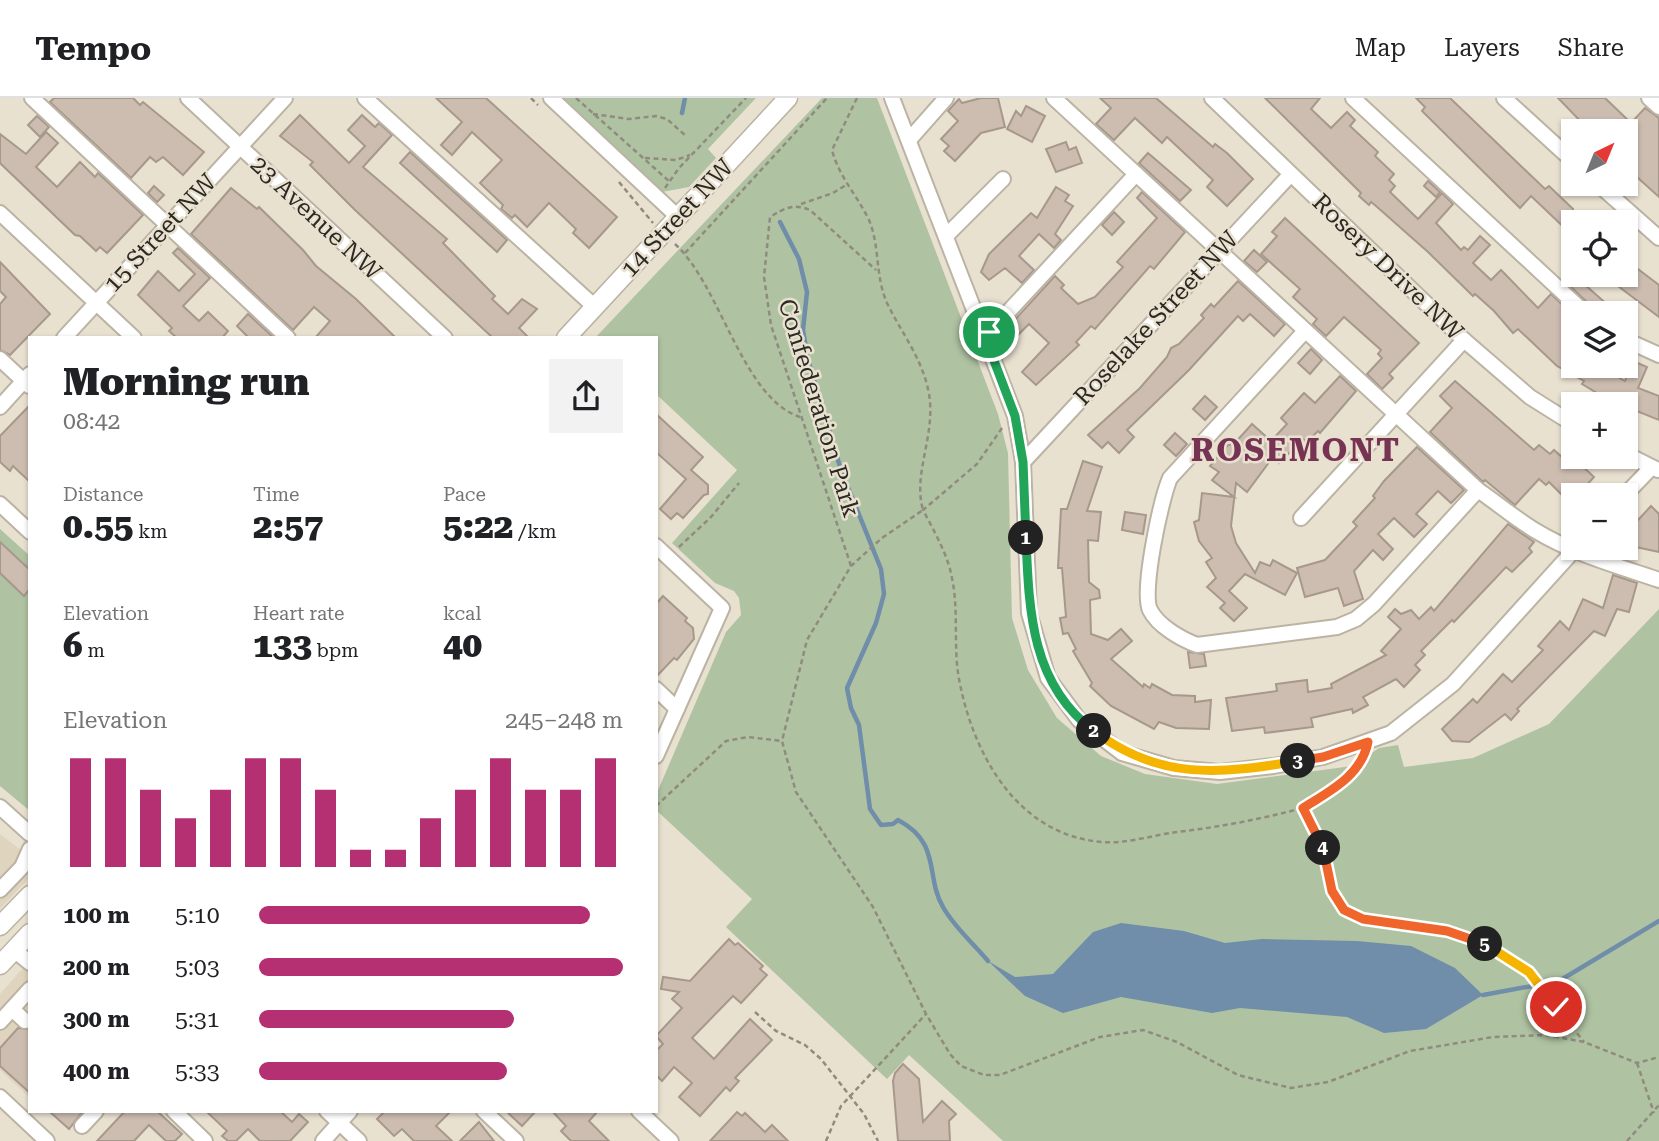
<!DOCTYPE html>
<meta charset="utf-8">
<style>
:root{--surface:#fff;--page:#f2f2f2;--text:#202124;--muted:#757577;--line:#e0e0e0;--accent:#b52f73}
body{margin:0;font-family:"Roboto Serif",serif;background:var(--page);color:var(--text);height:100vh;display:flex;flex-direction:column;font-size:26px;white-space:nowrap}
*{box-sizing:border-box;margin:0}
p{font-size:23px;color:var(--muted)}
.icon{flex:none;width:38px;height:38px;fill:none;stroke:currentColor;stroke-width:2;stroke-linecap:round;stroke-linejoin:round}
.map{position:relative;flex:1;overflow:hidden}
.drawer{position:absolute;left:28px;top:238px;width:630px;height:777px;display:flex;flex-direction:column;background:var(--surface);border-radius:0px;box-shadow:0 2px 5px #0004}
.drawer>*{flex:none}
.needle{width:46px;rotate:43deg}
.tools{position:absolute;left:1561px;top:21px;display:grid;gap:14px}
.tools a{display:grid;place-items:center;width:77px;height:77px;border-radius:0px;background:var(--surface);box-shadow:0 2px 5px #0004;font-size:35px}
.pin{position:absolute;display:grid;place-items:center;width:60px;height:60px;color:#fff;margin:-30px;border:4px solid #fff;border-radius:50%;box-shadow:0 2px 7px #0007}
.km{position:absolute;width:35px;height:35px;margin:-18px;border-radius:50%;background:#222;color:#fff;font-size:19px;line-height:35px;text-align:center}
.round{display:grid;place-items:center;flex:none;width:74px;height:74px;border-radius:0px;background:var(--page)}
.summary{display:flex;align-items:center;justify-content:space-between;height:119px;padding:0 35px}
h1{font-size:38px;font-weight:800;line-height:52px}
.metrics{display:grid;grid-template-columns:repeat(3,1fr);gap:10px;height:119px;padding:7px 35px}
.metrics div{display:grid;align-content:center}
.metrics b{font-size:35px;font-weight:800}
.metrics small{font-size:19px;font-weight:400}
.metrics p{font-size:19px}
.chart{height:196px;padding:14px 35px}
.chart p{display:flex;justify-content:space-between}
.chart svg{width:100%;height:126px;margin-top:7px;stroke:var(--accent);stroke-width:6}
ul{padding:0 35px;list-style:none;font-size:23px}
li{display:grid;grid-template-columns:112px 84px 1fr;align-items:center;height:52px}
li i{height:18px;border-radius:9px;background:var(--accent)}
header{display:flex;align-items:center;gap:42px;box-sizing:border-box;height:98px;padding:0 35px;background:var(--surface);border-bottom:2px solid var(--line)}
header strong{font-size:33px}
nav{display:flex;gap:38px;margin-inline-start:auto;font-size:24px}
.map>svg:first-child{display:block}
.built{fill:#dfd4bd}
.green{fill:#afc3a2}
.water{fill:#708da9}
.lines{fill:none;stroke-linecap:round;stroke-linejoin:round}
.stream{stroke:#708da9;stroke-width:4.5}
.building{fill:#cdbdb1;stroke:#a7988c;stroke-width:2}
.minor-casing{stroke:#bbb3a3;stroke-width:18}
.major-casing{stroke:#bbb3a3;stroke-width:21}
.path{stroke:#918b7f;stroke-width:2.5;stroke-dasharray:5 3.5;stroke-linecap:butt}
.minor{stroke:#fff;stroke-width:14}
.major{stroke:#fff;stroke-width:18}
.split-1-casing{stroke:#fff;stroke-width:14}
.split-2-casing{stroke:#fff;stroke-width:14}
.split-3-casing{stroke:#fff;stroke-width:14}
.split-4-casing{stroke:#fff;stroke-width:14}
.split-5-casing{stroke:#fff;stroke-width:14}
.split-6-casing{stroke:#fff;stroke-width:14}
.split-1{stroke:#22a559;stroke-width:9}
.split-2{stroke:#22a559;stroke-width:9}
.split-3{stroke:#f5b400;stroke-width:9}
.split-4{stroke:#f0652b;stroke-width:9}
.split-5{stroke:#f0652b;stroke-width:9}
.split-6{stroke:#f5b400;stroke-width:9}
.labels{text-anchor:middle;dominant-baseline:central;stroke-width:5;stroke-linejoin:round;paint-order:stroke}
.street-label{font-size:24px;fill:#2c2923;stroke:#e9e1d0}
.district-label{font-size:32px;font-weight:bold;letter-spacing:2px;fill:#763452;stroke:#e9e1d0}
</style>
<header>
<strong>Tempo</strong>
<nav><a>Map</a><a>Layers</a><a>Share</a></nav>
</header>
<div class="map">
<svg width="1659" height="1043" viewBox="0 0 1659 1043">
<rect width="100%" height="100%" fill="#e9e1d0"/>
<g class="built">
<polygon points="0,736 30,759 30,779 0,811"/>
<polygon points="30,862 30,1000 0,972 0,896"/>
</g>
<g class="green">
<polygon points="563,0 756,0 708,51 716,60 689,89 662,94"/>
<polygon points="822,0 877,0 998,316 1008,355 1012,520 1028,572 1057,620 1101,658 1145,676 1217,686 1352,668 1379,650 1398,647 1404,669 1473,660 1549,626 1659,511 1659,1043 1003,1043 909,957 887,981 726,829 752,801 656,712 656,697 726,534 741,517 739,500 734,493 715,485 672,445 737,372 656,296 656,240 595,240"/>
<polygon points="0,431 30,458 30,713 0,688"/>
</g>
<polygon class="water" points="1121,825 1184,833 1225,845 1262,841 1357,843 1411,848 1455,870 1483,897 1426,931 1384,935 1347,919 1240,910 1212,915 1121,899 1063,915 1025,898 988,863 1015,879 1053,876 1093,834"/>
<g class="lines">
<g class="stream">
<polyline points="682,15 685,0"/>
<path d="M 780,124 L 799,161 L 807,194 L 803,232 L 808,262 L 841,372 L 881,471 L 884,496 L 876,525 L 847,590 L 851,610 L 859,627 L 870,711 L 881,727 L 893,726 L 898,722 C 942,745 925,779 943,809 C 954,829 974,846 988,863"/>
<polyline points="1483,897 1559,883 1659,823"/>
</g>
</g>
<g class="building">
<polygon points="54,0 133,0 140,7 143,4 204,54 183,77 163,59 156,64 150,59 131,80 50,4"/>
<polygon points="436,0 486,0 617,119 589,150 573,135 576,131 549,105 527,129 515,117 512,120 501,111 503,107 480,85 502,62 472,34 452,57 441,47 462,24"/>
<polygon points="981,0 998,0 1005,29 981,35 955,63 944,53 949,48 941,41 958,23 948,13 959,1 962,5"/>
<polygon points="1100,0 1156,0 1213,49 1215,46 1227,55 1253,81 1227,108 1207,89 1213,82 1167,39 1162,45 1135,20 1114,42 1096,26 1111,10"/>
<polygon points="1265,0 1320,0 1311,11 1331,30 1347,14 1355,22 1350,28 1378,54 1375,58 1394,76 1389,82 1395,88 1390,94 1418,121 1442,95 1453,106 1436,125 1461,152 1464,149 1468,152 1480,138 1490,147 1473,165 1491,182 1501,172 1538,210 1551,196 1573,217 1573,268 1599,268 1625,283 1633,263 1647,269 1638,290 1659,298 1659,322 1607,301 1582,286 1584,283 1557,268 1518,231 1513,235 1494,213 1475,196 1473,198 1428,154 1376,108 1371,104 1369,107 1359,98 1361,95"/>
<polygon points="1416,0 1450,0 1545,91 1549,88 1573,111 1573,138 1531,98 1520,110 1422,13 1425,9"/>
<polygon points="1558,0 1605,0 1631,25 1645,10 1659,20 1659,99 1626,69 1632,61 1626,56 1626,33 1590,33"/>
<polygon points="1026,8 1045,18 1032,44 1007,31 1016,13 1021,18"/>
<polygon points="300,17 349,65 365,48 348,32 362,17 375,29 379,25 392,37 363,69 447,141 443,145 495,198 492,201 508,216 522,201 537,211 519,230 529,240 493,240 355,112 310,67 313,64 280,38"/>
<polygon points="37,18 49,29 40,39 28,27"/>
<polygon points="46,34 58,45 36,69 57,89 80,64 95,79 98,75 143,117 107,155 100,149 96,153 80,138 75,137 0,65 0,36 26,56"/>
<polygon points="1066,44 1069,52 1076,49 1082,65 1056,74 1046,51"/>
<polygon points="410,54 507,142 497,154 400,65"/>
<polygon points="1148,55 1191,92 1180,103 1139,65"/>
<polygon points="1428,83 1440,94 1436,99 1424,88"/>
<polygon points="154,88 164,97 157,104 148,95"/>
<polygon points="1056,89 1069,97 1065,103 1073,108 1055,136 1061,142 1054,150 1039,136 1019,158 1034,172 1022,185 1005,170 989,182 981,174 989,156 1031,115 1037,120"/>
<polygon points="231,90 257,111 259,109 303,152 316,168 356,201 396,240 315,240 330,223 314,209 293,232 191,136"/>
<polygon points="1142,94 1185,134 1154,171 1150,168 1095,231 1091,228 1076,244 1079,247 1036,287 1022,274 1049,245 1029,226 1010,245 1001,237 1055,178 1064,187 1061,190 1078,206 1095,199 1123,169 1117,164 1157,120 1137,100"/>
<polygon points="1114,114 1124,124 1112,137 1102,127"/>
<polygon points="1285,120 1419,245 1389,276 1393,280 1382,291 1367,276 1382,260 1378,256 1381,252 1344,219 1326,238 1313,226 1317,221 1293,199 1300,191 1261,156 1277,138 1272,134"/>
<polygon points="178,150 210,180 183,208 199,223 208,214 228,233 222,240 177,240 169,233 172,230 138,197 158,173 179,193 195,176 173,155"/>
<polygon points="1254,152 1267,164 1257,174 1244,163"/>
<polygon points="1626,162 1659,187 1659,219 1614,185 1620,177 1626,177"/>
<polygon points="0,164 50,216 10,257 0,252 0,206 6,199 0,193"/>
<polygon points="1574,177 1601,201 1617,215 1600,215 1592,209 1567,185"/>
<polygon points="1238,183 1285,226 1274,238 1250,216 1243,223 1238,218 1189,272 1127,332 1134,339 1119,355 1108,344 1102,350 1088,337 1140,290 1167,259 1171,250 1179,246 1204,220 1201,217 1211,206 1214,209"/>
<polygon points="248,216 274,240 249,240 237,228"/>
<polygon points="1311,251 1322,262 1310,276 1298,265"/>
<polygon points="1340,278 1356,293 1320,335 1318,333 1307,344 1303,341 1279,365 1273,359 1247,394 1236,385 1231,428 1236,445 1255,475 1260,464 1270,468 1273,462 1297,475 1285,497 1245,476 1229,493 1247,510 1234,523 1220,510 1225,505 1207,489 1216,480 1206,464 1212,460 1199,443 1194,424 1199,422 1202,395 1234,399 1212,382 1219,374 1210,368 1228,347 1234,346 1252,326 1271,343 1287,326 1281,320 1304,295 1315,305"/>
<polygon points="1455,283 1534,352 1539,347 1550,356 1554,352 1574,370 1579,365 1594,379 1584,390 1591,397 1573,397 1573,408 1549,384 1546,387 1539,381 1515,407 1485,382 1483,384 1430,334 1452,310 1440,298"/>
<polygon points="1205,298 1217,309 1205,322 1193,311"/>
<polygon points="30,307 30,384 13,368 10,373 0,364 0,338"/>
<polygon points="656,316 703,359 691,372 708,387 708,396 704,397 683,420 677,415 671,421 660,411 686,381 656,354"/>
<polygon points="1175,335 1187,346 1176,358 1164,347"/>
<polygon points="1417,349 1464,392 1451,405 1438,393 1416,416 1427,426 1414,439 1394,420 1378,436 1393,451 1383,462 1373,452 1354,473 1363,501 1344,508 1338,490 1305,499 1297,470 1325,462 1357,428 1353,424 1375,400 1373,398 1384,383"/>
<polygon points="1083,363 1102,369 1087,413 1101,414 1098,443 1088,442 1089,484 1099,492 1100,500 1090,502 1091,536 1108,542 1121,531 1132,543 1111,561 1143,589 1144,586 1150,590 1152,586 1172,597 1195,598 1195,604 1211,602 1209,631 1176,630 1159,624 1154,631 1111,608 1090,588 1092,585 1073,553 1076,551 1068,535 1063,536 1060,520 1066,519 1062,470 1058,470 1061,411 1067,411"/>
<polygon points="1651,408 1659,416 1659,454 1636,449 1626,439 1626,435"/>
<polygon points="1125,414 1146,417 1143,436 1122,432"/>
<polygon points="1508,426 1534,444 1529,450 1532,454 1512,474 1506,469 1454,524 1452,522 1421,553 1425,557 1415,567 1420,572 1404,589 1396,581 1363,599 1368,607 1353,615 1352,611 1311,620 1313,629 1265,635 1264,629 1232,633 1226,600 1277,593 1276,586 1307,582 1308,594 1332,590 1331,586 1386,557 1381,553 1401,531 1388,519 1395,511 1401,516 1411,512 1419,521 1431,509 1434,513"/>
<polygon points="0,444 30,472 30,491 24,498 0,475"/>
<polygon points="1613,477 1637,485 1629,514 1617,511 1605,538 1594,533 1517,611 1519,613 1511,622 1505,616 1469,644 1452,643 1442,631 1473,601 1477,605 1503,576 1512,584 1543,552 1538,548 1560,523 1569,532 1583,501 1603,510"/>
<polygon points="663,498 687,520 685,523 693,530 694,541 677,562 674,560 656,579 656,506"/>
<polygon points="1188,554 1204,556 1206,568 1190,570"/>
<polygon points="729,841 735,847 738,845 763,868 760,871 767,877 741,905 733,898 692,940 714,961 750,921 772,942 735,980 739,983 730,993 726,989 700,1018 679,999 692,985 674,969 662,983 656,977 656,953 663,946 656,938 682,910 672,901 679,894 661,891 663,879 690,883"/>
<polygon points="18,930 30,931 30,995 0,968 0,950"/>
<polygon points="903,966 919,981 923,1024 942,1003 956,1016 949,1023 950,1043 898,1043 893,983 895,975"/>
<polygon points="49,1013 83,1013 69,1031"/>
<polygon points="125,1013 157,1013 182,1036 175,1043 166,1043 149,1027 134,1043 97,1043"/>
<polygon points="206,1013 280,1013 292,1024 299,1016 308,1024 290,1043 260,1043 248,1031 236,1043 228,1043 222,1038 227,1033"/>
<polygon points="385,1013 451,1013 436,1028 452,1043 414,1043 402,1031 394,1038 377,1021"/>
<polygon points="506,1013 536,1013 522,1028"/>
<polygon points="552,1013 598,1013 589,1023 609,1043 571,1043 561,1033 566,1028"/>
<polygon points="737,1014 742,1018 745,1015 765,1034 772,1027 788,1043 710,1043"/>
<polygon points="479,1024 494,1043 460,1043"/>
</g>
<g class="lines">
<defs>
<g id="minor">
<polyline points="32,0 288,240"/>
<polyline points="188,0 445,240"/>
<polyline points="365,0 595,209"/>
<polyline points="551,0 678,119"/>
<polyline points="892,0 1015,318 1023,364 1029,515 1048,580 1079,622 1122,655 1174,670 1220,674 1273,668 1323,659 1391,635 1453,586 1576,450"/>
<path d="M 1054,0 L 1478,392 C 1497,405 1516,421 1536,433 C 1574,456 1618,468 1659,482"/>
<polyline points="1212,0 1464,242 1530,299 1573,326"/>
<polyline points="1353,0 1585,215"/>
<polyline points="1504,0 1573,63"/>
<polyline points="1649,0 1659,9"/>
<polyline points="909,42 946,0"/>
<polyline points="1598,86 1659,140"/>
<polyline points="0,115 134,240"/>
<polyline points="946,138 1003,81"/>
<path d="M 1305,233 L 1170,380 C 1161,401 1141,494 1150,512 C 1158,528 1181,541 1197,547 L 1337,529 L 1356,521 L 1374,506 L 1478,392"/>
<polyline points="985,239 1136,76"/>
<polyline points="64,240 285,0"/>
<polyline points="1626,242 1659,257"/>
<polyline points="0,261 29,288"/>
<polyline points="0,309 30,276"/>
<polyline points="1626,356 1658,372"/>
<polyline points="1023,364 1290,77"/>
<polyline points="1625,397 1651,370"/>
<polyline points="0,406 30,434"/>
<polyline points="1301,420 1464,242"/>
<polyline points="656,448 722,510 656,658"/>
<polyline points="656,591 677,611"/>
<polyline points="0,709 30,736"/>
<polyline points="0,792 22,769 30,751"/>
<polyline points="14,852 30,865"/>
<polyline points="12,911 25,923"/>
<polyline points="0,924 30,891"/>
<polyline points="0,999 47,1043"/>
<polyline points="174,1013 205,1043"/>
<polyline points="327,1013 359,1043"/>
<polyline points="484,1013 516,1043"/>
<polyline points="639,1013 671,1043"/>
<polyline points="82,1028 96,1013"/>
<polyline points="323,1043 350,1013"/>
</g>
<g id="major">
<polyline points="566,240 788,0"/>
<polyline points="0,828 30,797"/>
<polyline points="0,867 30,835"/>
</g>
</defs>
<use href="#minor" class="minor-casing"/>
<use href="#major" class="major-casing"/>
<g class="path">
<polyline points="531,0 538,7"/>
<polyline points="576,0 670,84"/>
<path d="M 857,0 L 832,52 C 839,79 857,97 869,122 C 880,148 875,178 887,205 C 901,234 921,259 928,291 C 938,334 912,374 923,412 L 882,440 L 851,468 L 807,542 L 782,643 L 796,694 L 873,809 L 926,916 L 950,956 L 961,968 L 984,977 L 1000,977 L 1100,939 L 1143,932 L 1177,944 L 1238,977 L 1291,990 L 1328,984 L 1410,953 L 1493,939 L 1546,937 L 1584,944 L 1637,965 L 1659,959"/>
<polyline points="593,16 629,21 656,18 667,21 687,39"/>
<polyline points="645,60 676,62 690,57"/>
<polyline points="619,84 653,125"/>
<polyline points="665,90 679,70 746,0"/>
<polyline points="801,106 833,95 846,87"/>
<path d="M 675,146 C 721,188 742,300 800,319"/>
<polyline points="685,155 827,0"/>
<path d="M 1002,330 L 977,366 L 923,412 C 934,433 948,457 952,480 C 959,514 953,548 959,581 C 973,657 1018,738 1103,744 C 1127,746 1153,737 1177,734 C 1220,729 1261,721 1303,710"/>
<polyline points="679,449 711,419 739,385"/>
<path d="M 851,468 L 771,227 L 764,179 L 770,119 C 785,110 793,105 810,112 L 876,172"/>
<path d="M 1364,660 L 1346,682 L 1303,710 C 1311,726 1322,741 1327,758 C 1332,776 1327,799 1344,812 C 1364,829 1402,826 1426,830 C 1510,842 1535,883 1584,944"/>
<polyline points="656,708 726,643 748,639 782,643"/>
<polyline points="755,914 776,933 805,947 821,961 864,1016 878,1043"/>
<polyline points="1637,965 1654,1015"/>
<polyline points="826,1043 841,1008 926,916"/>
<polyline points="1627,1043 1659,1007"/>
</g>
<use href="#minor" class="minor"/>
<use href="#major" class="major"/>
</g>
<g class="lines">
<defs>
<polyline id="split-1" points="989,234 985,239 1015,318 1023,364 1026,440"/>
<path id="split-2" d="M 1026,440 C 1029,513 1031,586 1094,633"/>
<path id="split-3" d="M 1094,633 C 1160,683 1220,676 1298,663"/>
<path id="split-4" d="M 1298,663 L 1323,659 L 1368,644 C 1361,678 1330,693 1303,710 L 1323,750"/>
<polyline id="split-5" points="1323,750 1332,793 1344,812 1363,821 1447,833 1485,846"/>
<polyline id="split-6" points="1485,846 1529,874 1556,909"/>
</defs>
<use href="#split-1" class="split-1-casing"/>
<use href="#split-2" class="split-2-casing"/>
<use href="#split-3" class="split-3-casing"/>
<use href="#split-4" class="split-4-casing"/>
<use href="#split-5" class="split-5-casing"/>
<use href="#split-6" class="split-6-casing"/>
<use href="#split-1" class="split-1"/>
<use href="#split-2" class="split-2"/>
<use href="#split-3" class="split-3"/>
<use href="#split-4" class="split-4"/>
<use href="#split-5" class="split-5"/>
<use href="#split-6" class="split-6"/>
</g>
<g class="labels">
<g class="street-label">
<text transform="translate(316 120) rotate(43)">23 Avenue NW</text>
<text transform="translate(677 120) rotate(-47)">14 Street NW</text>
<text transform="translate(160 135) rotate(-47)">15 Street NW</text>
<text transform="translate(1388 169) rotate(44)">Rosery Drive NW</text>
<text transform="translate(1156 220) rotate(-47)">Roselake Street NW</text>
<text transform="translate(819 310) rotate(73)">Confederation Park</text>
</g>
<g class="district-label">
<text x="1296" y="352">ROSEMONT</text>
</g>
</g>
</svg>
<div class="tools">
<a><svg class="needle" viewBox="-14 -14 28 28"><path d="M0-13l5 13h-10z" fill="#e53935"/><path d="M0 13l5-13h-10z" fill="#757577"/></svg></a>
<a><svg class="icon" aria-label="locate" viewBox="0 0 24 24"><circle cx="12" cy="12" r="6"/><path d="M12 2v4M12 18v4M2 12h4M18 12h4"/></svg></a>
<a><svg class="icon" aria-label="layers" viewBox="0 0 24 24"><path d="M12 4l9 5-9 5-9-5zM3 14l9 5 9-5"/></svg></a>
<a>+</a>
<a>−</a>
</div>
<div class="pin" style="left:989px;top:234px;background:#1e9e55"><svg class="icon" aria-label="arrive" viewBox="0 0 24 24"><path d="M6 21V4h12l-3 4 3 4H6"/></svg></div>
<div class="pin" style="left:1556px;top:909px;background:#d93025"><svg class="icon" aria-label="check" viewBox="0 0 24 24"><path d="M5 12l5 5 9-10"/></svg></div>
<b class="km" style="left:1026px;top:440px">1</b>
<b class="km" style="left:1094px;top:633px">2</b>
<b class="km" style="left:1298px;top:663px">3</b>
<b class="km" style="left:1323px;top:750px">4</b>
<b class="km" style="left:1485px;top:846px">5</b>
<section class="drawer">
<div class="summary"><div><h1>Morning run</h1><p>08:42</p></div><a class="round"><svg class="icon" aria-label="share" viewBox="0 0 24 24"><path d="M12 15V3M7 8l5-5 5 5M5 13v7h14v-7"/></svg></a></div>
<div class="metrics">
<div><p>Distance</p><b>0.55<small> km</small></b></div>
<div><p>Time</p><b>2:57</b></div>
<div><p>Pace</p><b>5:22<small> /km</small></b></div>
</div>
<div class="metrics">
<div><p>Elevation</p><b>6<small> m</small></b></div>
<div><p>Heart rate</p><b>133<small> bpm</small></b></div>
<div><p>kcal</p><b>40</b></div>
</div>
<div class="chart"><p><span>Elevation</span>245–248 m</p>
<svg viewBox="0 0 160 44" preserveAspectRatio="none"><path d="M5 44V6M15 44V6M25 44V17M35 44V27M45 44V17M55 44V6M65 44V6M75 44V17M85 44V38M95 44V38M105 44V27M115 44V17M125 44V6M135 44V17M145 44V17M155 44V6"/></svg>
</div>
<ul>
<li><b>100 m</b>5:10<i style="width:91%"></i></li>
<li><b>200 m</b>5:03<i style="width:100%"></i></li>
<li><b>300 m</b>5:31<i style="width:70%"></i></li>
<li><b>400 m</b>5:33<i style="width:68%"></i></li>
</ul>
</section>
</div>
